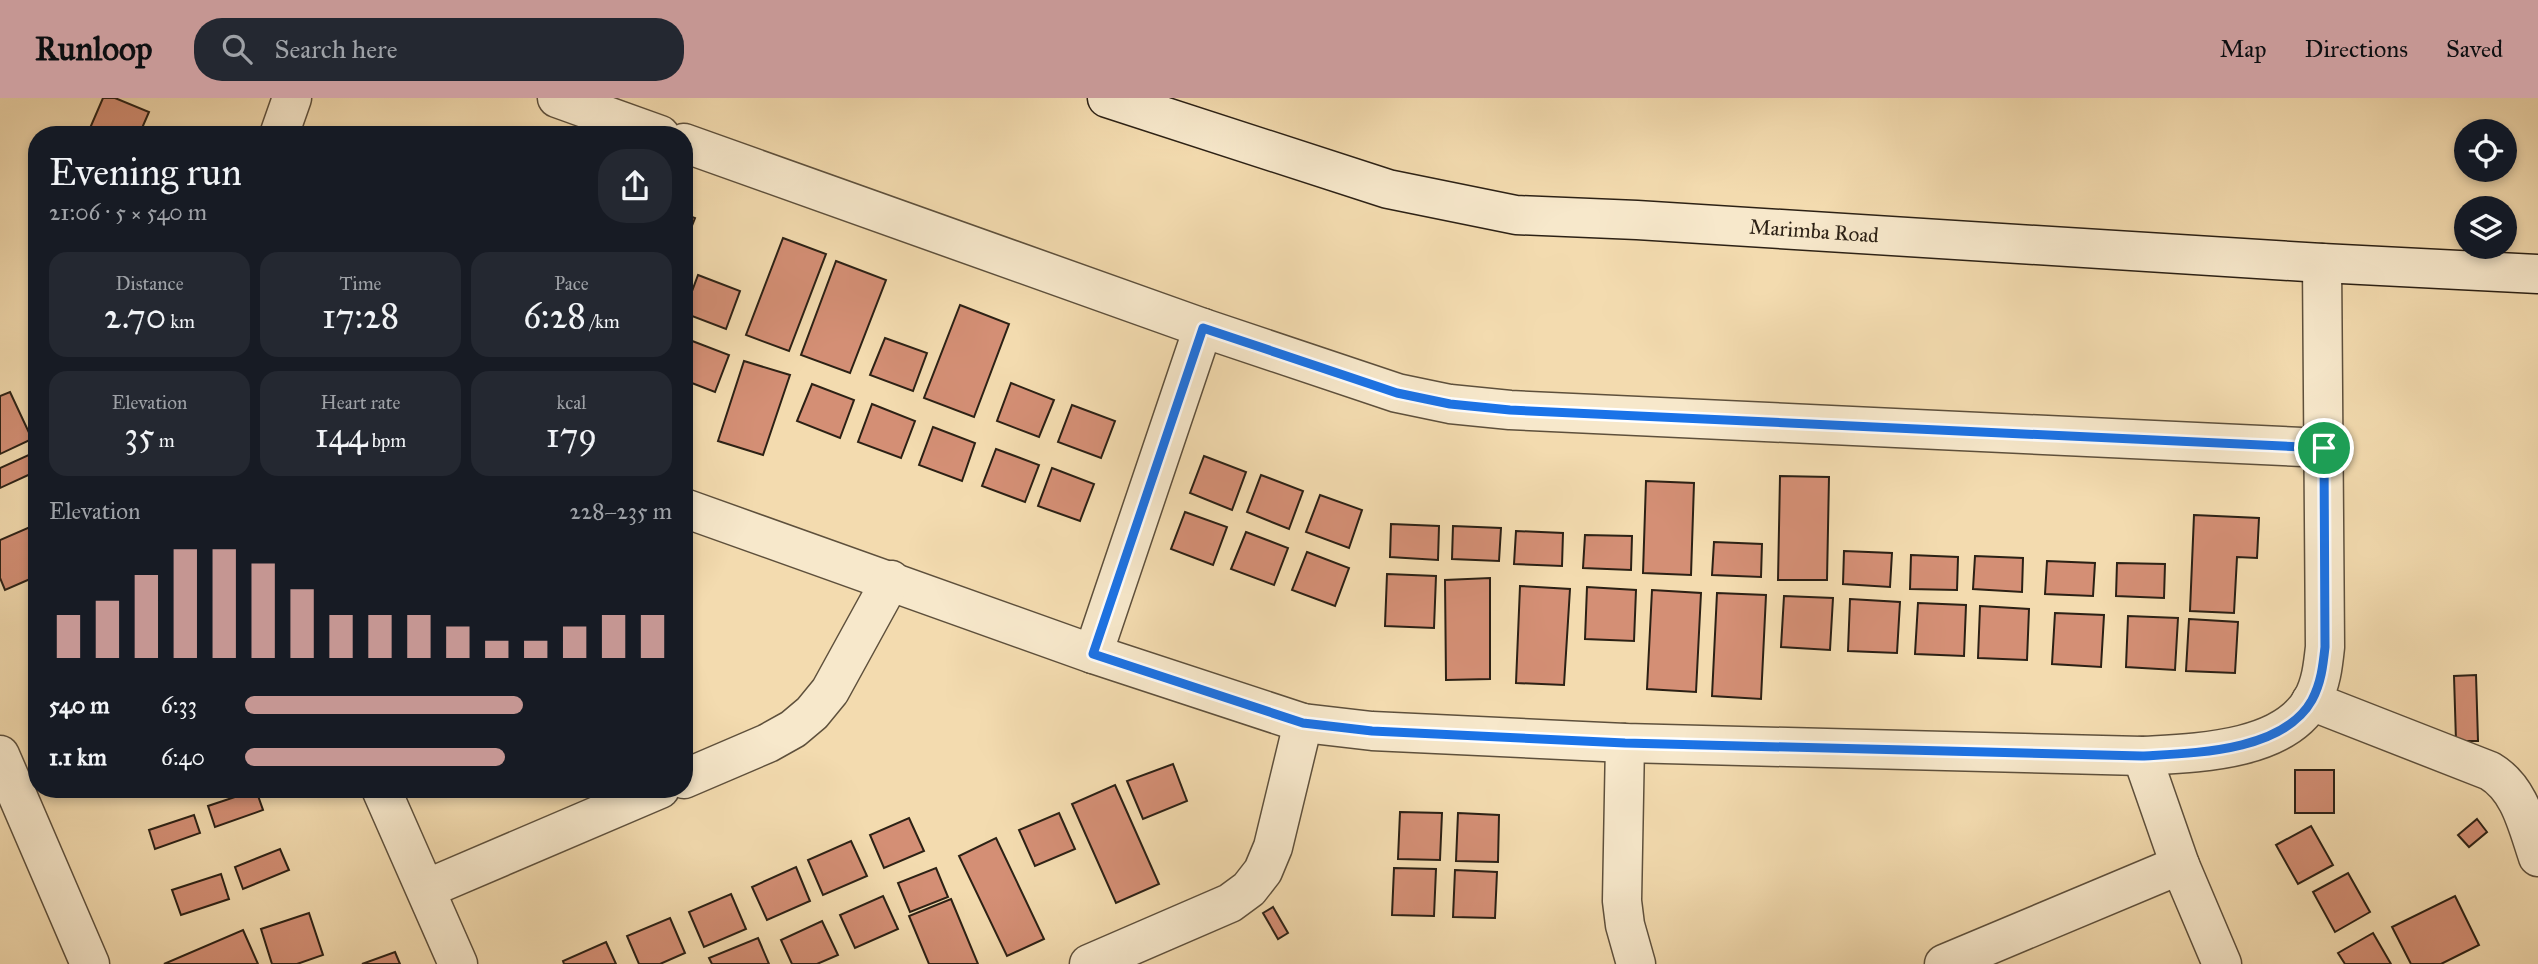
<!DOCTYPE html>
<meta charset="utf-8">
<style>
:root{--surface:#171b24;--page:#242831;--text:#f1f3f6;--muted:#9ea1a6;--accent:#c59692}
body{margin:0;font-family:"IM FELL Great Primer",serif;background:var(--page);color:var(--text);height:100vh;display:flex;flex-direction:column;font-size:26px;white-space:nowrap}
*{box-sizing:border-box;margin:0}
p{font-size:23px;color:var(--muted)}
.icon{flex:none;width:38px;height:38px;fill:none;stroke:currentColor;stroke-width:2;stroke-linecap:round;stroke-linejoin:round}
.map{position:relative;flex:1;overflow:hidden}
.drawer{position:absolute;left:28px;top:28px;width:665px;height:672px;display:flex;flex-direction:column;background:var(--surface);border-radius:28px;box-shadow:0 4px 10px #0003}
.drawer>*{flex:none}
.tools{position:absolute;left:2454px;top:21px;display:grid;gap:14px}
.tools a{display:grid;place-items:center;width:63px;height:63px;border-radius:50%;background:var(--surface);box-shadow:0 4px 10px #0003;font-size:35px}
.pin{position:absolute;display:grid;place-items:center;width:60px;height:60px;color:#fff;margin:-30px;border:4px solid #fff;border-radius:50%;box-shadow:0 2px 7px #0007}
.round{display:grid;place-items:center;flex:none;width:74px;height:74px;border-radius:28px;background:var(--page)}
.head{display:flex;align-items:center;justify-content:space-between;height:119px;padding:0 21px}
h1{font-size:38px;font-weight:600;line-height:52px}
.metrics{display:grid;grid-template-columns:repeat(3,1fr);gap:10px;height:119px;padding:7px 21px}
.metrics div{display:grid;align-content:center;border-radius:18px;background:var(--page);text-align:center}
.metrics b{font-size:35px;font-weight:600}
.metrics small{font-size:19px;font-weight:400}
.metrics p{font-size:19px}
.chart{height:196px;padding:14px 21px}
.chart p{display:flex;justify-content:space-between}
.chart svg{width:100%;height:126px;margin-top:7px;stroke:var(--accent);stroke-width:6}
ul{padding:0 21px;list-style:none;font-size:23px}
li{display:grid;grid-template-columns:112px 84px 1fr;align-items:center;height:52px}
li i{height:18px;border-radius:9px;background:var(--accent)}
header{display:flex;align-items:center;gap:42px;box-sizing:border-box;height:98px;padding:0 35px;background:var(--accent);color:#111}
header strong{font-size:33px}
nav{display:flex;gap:38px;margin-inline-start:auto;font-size:24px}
.search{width:490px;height:63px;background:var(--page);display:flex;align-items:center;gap:18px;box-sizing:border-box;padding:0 24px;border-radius:28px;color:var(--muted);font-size:26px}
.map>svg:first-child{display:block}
.building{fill:#d48f75;stroke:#2c2115;stroke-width:2}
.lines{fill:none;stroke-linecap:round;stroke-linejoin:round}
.street-casing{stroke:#5e503c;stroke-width:41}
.secondary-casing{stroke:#2c2115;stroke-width:41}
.street{stroke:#f7e8cb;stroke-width:38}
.secondary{stroke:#f7e8cb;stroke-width:38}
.route-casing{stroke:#fff;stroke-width:14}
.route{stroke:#1a73e8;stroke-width:9}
.labels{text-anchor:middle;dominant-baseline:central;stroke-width:5;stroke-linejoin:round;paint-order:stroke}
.street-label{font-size:21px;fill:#2c2115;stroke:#f7e8cb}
</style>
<header>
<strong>Runloop</strong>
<div class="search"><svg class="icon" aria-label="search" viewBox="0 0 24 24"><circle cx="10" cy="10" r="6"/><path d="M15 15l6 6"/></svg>Search here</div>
<nav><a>Map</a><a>Directions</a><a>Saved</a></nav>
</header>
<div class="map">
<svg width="2538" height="866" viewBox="0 0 2538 866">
<rect width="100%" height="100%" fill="#f3dbaf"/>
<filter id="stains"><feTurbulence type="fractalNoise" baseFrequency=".00286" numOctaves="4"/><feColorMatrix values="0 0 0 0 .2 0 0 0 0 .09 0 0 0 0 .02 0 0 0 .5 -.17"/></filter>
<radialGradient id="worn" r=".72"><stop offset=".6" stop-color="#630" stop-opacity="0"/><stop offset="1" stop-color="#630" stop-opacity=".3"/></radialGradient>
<g class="building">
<polygon points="103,0 115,0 149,14 139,37 87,37"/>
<polygon points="684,116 695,120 684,148"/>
<polygon points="783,140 826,156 789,253 746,237"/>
<polygon points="836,163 886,182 850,275 801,257"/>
<polygon points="698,177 740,193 726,231 684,215"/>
<polygon points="960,207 1009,226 974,319 924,300"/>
<polygon points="885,240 927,255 913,293 870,277"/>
<polygon points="687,241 729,257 715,294 684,282 684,247"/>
<polygon points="744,263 790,277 763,357 718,343"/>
<polygon points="1011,285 1054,302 1039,339 997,323"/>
<polygon points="812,286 854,302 840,340 797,323"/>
<polygon points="10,294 32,341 0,356 0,298"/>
<polygon points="872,306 915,323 901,360 858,344"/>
<polygon points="1072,307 1115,323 1101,360 1058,344"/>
<polygon points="933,329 975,345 962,383 919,367"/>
<polygon points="996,351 1039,367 1025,404 982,388"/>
<polygon points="33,355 37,363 37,373 0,390 0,370"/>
<polygon points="1204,358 1246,374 1232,412 1190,395"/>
<polygon points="1052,370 1094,386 1080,423 1038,408"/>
<polygon points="1261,377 1303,393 1289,431 1247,414"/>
<polygon points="1780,378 1829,379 1827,482 1778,482"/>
<polygon points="1646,383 1694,385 1691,477 1643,475"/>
<polygon points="1320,397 1362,412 1349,450 1306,434"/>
<polygon points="1185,414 1227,429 1213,467 1171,451"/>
<polygon points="2194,417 2259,420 2257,460 2237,459 2234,515 2190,513"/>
<polygon points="37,426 37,478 5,492 0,480 0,442"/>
<polygon points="1391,426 1439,428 1438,462 1390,459"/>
<polygon points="1453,428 1501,430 1499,463 1452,461"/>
<polygon points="1516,433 1563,435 1562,468 1514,466"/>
<polygon points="1246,434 1288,450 1274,487 1231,471"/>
<polygon points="1585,437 1632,438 1631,472 1583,470"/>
<polygon points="1714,444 1762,446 1761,479 1712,477"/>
<polygon points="1844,453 1892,455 1890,489 1843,486"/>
<polygon points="1307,454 1349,470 1335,508 1292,492"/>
<polygon points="1911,457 1958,459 1957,492 1910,491"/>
<polygon points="1975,458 2023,460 2022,494 1973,491"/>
<polygon points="2047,463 2095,465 2093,498 2045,496"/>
<polygon points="2117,465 2165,466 2164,500 2116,498"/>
<polygon points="1387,476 1436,478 1434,530 1385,528"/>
<polygon points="1490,480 1490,581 1446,582 1445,482"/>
<polygon points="1520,488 1570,491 1564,587 1516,585"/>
<polygon points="1587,489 1636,492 1634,543 1585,541"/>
<polygon points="1652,492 1701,495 1696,594 1647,591"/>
<polygon points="1717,495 1766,497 1761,601 1712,598"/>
<polygon points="1784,498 1833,500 1830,552 1781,549"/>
<polygon points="1850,501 1900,504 1897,555 1848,553"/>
<polygon points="1918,505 1966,507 1964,558 1915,556"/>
<polygon points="1980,508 2029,511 2027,562 1978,560"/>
<polygon points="2055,515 2104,517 2101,569 2052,566"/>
<polygon points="2128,518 2178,520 2175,572 2126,569"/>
<polygon points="2189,521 2238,524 2235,575 2186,573"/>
<polygon points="2476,577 2478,643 2456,643 2454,578"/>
<polygon points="1173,666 1187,703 1143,721 1127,683"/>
<rect x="2295" y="672" width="39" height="43"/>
<polygon points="1115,687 1159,786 1116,805 1072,706"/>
<polygon points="256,692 263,712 215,729 208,708"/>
<polygon points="1400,714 1442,715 1440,762 1398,761"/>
<polygon points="1059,715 1075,751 1035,768 1019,732"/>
<polygon points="1458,715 1499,717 1498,764 1456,763"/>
<polygon points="194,717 200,735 155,751 149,732"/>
<polygon points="909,720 924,753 884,770 870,737"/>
<polygon points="2477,721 2487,734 2469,749 2458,737"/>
<polygon points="2311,728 2333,767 2298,786 2276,747"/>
<polygon points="996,740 1044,841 1007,858 959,758"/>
<polygon points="851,743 867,778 823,797 808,762"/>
<polygon points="280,751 289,772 243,791 235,769"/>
<polygon points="796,769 810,803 767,822 752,789"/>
<polygon points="936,770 948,799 910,814 898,785"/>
<polygon points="1394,770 1436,771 1434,818 1392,817"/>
<polygon points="1455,772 1497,774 1495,820 1453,819"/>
<polygon points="2348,775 2370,814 2335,834 2313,794"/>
<polygon points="221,776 229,801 181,817 172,792"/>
<polygon points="731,796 746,831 704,849 689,814"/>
<polygon points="883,798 898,831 855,850 840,817"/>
<polygon points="2455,798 2479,847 2441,866 2411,866 2392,829"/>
<polygon points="951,801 978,866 929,866 909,818"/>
<polygon points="1273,809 1288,835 1278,841 1263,815"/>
<polygon points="309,815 323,857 297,866 272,866 261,831"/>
<polygon points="670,820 685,855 660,866 639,866 627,838"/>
<polygon points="822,823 838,857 817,866 792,866 781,842"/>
<polygon points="243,832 258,866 164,866"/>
<polygon points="2373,835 2391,866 2345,866 2338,855"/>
<polygon points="758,840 769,866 712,866 709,860"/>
<polygon points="606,844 616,866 564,866 563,863"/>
<polygon points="395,854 400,866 362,866"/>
</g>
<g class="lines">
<defs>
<g id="street">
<polyline points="557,0 660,37"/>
<polyline points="279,37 292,0"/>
<polyline points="684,45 1203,230 1397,295 1450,306 1510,312 2324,350"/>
<path d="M 684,410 L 1093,556 L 1303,625 L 1372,633 L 1625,645 L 2142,658 C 2193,655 2283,654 2312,602 C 2321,586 2323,568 2325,549 L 2322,165"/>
<polyline points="1093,556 1203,230"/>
<path d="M 2311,603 L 2490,673 C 2520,691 2527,727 2538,759"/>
<polyline points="1625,645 1622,803 1625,827 1636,866"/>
<polyline points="0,657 90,866"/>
<polyline points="684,681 768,645 793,631 812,615 830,593 891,482"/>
<polyline points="381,691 458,866"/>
<polyline points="2180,767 2222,866"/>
<polyline points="426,791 660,691"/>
<polyline points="1089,866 1230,805 1249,791 1263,773 1273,749 1303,625"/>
<polyline points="1944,866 2180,767 2142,658"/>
</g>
<polyline id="secondary" points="1107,0 1388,91 1516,117 1637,122 2322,165 2538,176"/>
</defs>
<use href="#street" class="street-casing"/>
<use href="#secondary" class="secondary-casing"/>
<use href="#street" class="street"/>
<use href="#secondary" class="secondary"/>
</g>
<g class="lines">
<defs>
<path id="route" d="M 1203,230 L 1397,295 L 1450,306 L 1510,312 L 2324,350 L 2325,549 C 2323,568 2321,585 2312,602 C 2283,654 2193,655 2142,658 L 1625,645 L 1372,633 L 1303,625 L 1093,556 Z"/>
</defs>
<use href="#route" class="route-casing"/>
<use href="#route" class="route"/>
</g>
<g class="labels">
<g class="street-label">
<text transform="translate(1814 133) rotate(4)">Marimba Road</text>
</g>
</g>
<rect width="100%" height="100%" filter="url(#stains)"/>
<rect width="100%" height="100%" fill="url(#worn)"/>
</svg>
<div class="tools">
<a><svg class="icon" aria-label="locate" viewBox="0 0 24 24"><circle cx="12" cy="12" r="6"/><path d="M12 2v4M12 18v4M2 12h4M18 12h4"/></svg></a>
<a><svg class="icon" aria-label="layers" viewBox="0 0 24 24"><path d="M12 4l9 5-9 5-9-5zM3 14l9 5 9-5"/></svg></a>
</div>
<div class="pin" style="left:2324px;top:350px;background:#1e9e55"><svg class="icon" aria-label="arrive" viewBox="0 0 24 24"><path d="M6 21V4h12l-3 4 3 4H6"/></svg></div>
<section class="drawer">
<div class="head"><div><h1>Evening run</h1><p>21:06 · 5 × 540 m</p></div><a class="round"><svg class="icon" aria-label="share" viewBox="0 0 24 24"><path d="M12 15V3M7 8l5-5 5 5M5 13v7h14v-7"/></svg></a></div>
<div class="metrics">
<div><p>Distance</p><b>2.70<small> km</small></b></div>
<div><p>Time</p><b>17:28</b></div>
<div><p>Pace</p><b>6:28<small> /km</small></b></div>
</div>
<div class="metrics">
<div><p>Elevation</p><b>35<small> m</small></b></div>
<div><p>Heart rate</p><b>144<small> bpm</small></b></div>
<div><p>kcal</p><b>179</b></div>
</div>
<div class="chart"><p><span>Elevation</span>228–235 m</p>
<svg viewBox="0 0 160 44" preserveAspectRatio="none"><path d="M5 44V29M15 44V24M25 44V15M35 44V6M45 44V6M55 44V11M65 44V20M75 44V29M85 44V29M95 44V29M105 44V33M115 44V38M125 44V38M135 44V33M145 44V29M155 44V29"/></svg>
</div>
<ul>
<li><b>540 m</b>6:33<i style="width:65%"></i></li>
<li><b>1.1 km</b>6:40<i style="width:61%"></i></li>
</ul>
</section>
</div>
